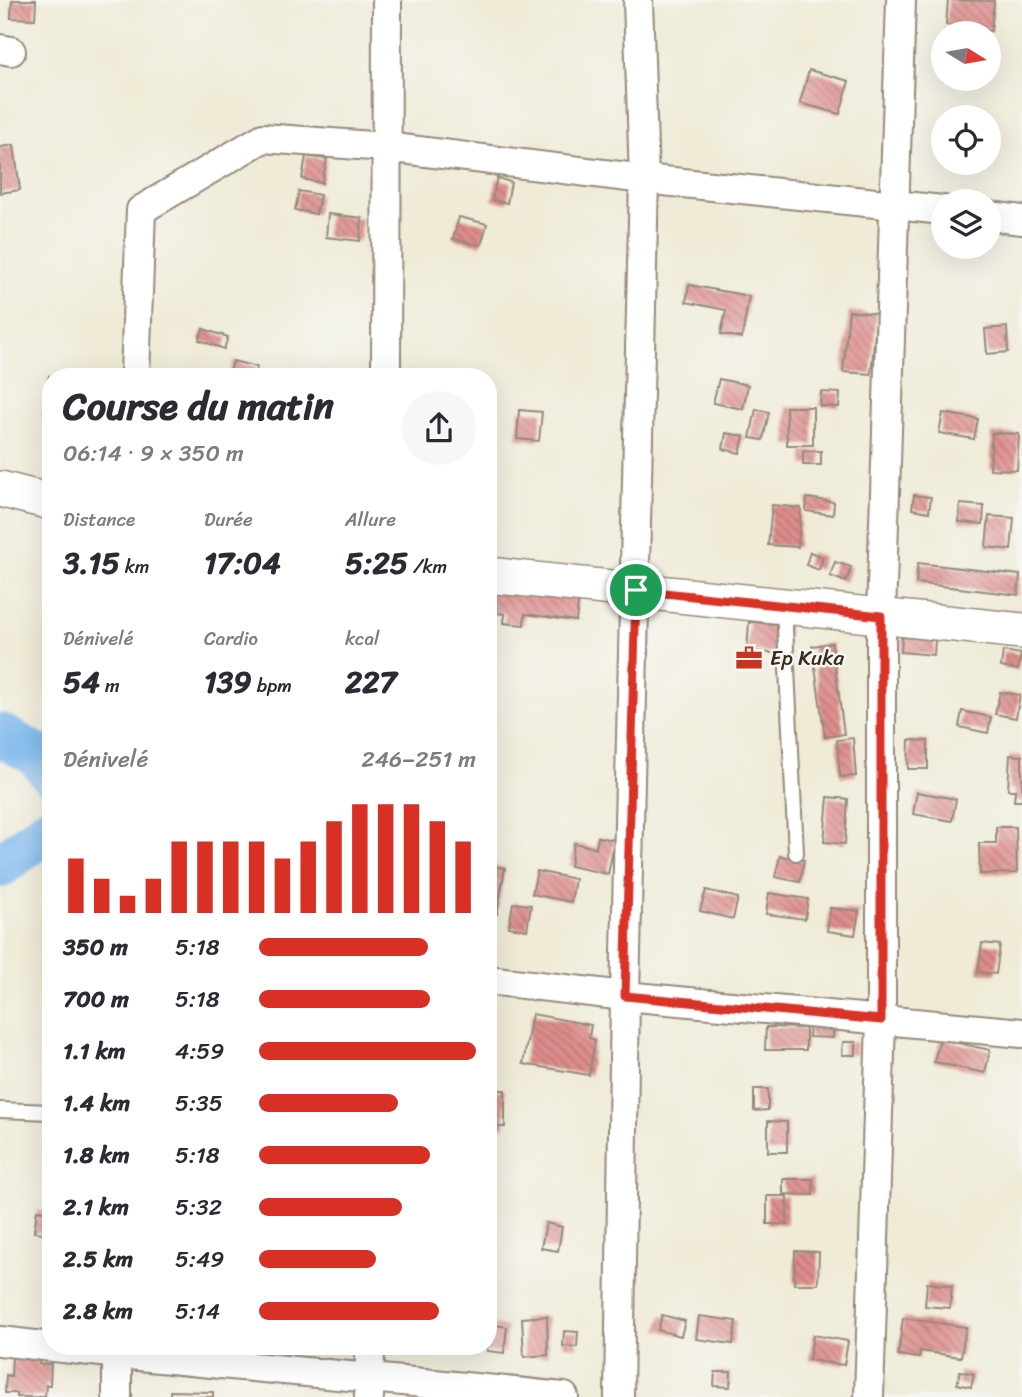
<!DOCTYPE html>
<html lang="fr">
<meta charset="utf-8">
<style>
:root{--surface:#fff;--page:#f7f7f7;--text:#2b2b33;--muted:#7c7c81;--accent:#d93025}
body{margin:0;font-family:Sriracha,sans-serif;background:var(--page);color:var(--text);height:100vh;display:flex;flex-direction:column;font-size:26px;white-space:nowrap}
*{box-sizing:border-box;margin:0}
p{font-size:23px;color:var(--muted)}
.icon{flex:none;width:38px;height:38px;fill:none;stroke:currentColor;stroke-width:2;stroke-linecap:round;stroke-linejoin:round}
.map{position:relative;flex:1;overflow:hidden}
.sheet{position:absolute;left:42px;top:368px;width:455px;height:987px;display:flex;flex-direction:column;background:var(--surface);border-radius:28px;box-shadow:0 7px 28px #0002}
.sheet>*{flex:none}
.needle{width:46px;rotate:101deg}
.tools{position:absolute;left:931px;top:21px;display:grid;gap:14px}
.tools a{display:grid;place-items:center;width:70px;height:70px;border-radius:50%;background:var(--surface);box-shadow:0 7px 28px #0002;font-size:35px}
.pin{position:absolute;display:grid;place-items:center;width:60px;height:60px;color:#fff;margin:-30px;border:4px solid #fff;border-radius:50%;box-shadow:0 2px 7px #0007}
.round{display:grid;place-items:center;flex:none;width:74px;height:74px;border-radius:37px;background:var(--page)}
.overview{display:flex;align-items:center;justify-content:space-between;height:119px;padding:0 21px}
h1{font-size:38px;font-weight:800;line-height:52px}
.metrics{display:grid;grid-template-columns:repeat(3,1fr);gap:10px;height:119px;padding:7px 21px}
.metrics div{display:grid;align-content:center}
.metrics b{font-size:30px;font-weight:800}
.metrics small{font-size:19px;font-weight:400}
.metrics p{font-size:19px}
.chart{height:196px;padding:14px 21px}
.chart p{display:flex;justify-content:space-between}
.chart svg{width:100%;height:126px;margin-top:7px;stroke:var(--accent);stroke-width:6}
ul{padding:0 21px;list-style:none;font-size:23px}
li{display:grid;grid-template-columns:112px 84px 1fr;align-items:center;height:52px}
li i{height:18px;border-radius:9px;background:var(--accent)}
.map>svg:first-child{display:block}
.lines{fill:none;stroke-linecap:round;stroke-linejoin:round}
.river{stroke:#7cb7ee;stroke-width:44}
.building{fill:url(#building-back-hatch)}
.service-casing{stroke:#958a7a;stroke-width:18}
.minor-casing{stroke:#958a7a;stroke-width:32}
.tertiary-casing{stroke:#958a7a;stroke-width:38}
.service{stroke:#fff;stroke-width:14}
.minor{stroke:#fff;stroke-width:28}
.tertiary{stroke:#fff;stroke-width:35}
.route-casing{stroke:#fff;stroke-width:14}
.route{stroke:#d93025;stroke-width:9}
.labels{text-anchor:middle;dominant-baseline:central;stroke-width:5;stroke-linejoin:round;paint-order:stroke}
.poi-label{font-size:21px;fill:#3b2a1e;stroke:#f6f6f2;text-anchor:start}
</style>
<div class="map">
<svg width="1022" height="1397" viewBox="0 0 1022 1397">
<defs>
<pattern id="building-back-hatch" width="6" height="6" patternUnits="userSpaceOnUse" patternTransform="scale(1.75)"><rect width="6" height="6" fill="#de8d8b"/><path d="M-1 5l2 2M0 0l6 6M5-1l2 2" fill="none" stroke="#b57371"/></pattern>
</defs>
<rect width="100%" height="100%" fill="#f6f6f2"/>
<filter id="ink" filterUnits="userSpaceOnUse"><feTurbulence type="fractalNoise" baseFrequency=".0143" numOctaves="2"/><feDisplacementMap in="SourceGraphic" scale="14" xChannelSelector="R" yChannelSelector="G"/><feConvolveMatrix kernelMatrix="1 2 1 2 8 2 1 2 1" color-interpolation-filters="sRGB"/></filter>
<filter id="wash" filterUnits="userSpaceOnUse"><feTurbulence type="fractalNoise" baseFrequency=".00686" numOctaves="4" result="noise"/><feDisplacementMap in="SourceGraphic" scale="28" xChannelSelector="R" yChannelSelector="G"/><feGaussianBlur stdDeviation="1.57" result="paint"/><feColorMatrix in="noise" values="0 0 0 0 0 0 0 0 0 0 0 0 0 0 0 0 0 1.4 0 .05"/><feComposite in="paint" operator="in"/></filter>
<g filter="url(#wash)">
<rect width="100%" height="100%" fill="#efebd7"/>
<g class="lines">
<g class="river">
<polyline points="0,735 37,755 51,774"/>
<polyline points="0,866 51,827"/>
</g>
</g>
<g id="blocks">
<g class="building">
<polygon points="12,0 36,0 35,19 11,18"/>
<polygon points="948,0 994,1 991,31 946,25"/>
<polygon points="809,70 849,81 840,114 800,103"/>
<polygon points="14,145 20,190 0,193 0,147"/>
<polygon points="306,156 327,159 322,183 302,179"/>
<polygon points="497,178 511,182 507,203 492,200"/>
<polygon points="299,191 320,195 316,214 295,210"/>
<polygon points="328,214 362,218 360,241 326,237"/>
<polygon points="459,217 487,224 481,245 453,239"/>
<polygon points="689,285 749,296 742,338 721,334 726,310 686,302"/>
<polygon points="849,311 877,314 871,374 843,372"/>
<polygon points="1007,327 1008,352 987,354 985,329"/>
<polygon points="203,329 228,337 224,349 199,340"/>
<polygon points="233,361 257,367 255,376 229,376"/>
<polygon points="49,376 51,376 51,414 44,413"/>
<polygon points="719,379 748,385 743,409 713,403"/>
<polygon points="821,392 840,393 839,407 820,406"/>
<polygon points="786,407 813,407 813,445 787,445"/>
<polygon points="756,409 769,412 763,440 750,438"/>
<polygon points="519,410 542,412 539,441 517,439"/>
<polygon points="943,413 978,419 974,439 939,433"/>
<polygon points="726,433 744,436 740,453 723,449"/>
<polygon points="992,433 1019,434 1017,470 990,469"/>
<rect x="803" y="451" width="18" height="14"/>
<polygon points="914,495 931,497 929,512 912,509"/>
<polygon points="807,498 834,502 833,515 806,511"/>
<polygon points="960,504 984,506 983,524 959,522"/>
<polygon points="772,505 801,508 798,547 768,545"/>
<polygon points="989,516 1014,518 1011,550 986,547"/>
<polygon points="810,552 823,557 819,570 806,565"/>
<polygon points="835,562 851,567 846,582 830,576"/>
<polygon points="918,563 1020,575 1018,595 916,583"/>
<polygon points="488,584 579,595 576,621 525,614 524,625 504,623 505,614 488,612"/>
<polygon points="749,622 788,625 786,654 747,651"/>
<polygon points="902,637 935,640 934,655 901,652"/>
<polygon points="832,643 844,734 825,737 812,646"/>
<polygon points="1003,651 1021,654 1018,670 1001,667"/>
<polygon points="1000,692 1020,695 1016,718 995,714"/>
<polygon points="962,711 991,717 988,733 959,727"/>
<polygon points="853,738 856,776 840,777 837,740"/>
<polygon points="909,740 928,741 928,769 908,769"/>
<polygon points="1010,755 1022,756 1022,801 1014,801 1015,790 1008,790"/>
<polygon points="917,792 956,799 952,821 913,814"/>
<polygon points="828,797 848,799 845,844 824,842"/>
<polygon points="996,827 1016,827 1017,873 980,874 979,843 996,843"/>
<polygon points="598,837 615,840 608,874 570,866 574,843 596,848"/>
<polygon points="780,856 804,860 800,882 775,877"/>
<polygon points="488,865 505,868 497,914 488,913"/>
<polygon points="537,871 575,879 571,902 532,894"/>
<polygon points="706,890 738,898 733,919 700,911"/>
<polygon points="769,893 808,899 805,919 766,914"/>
<polygon points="513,903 531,905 527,930 509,927"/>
<polygon points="830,908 859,911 855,935 827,931"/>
<polygon points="982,943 1000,945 996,974 978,972"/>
<polygon points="532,1014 591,1025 589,1038 595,1040 589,1075 523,1064"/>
<polygon points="810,1020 833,1021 833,1038 809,1037"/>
<polygon points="766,1027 806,1028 806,1050 765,1050"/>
<polygon points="940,1039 990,1050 985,1073 934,1062"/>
<polygon points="843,1042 856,1042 856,1055 842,1055"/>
<polygon points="754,1089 768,1089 768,1110 754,1111"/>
<rect x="488" y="1090" width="17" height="37"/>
<polygon points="768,1121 787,1122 787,1152 768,1152"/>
<polygon points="783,1179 813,1179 813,1195 783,1194"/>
<rect x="767" y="1196" width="20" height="28"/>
<polygon points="37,1210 51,1212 51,1234 34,1232"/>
<polygon points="546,1223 562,1227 558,1251 541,1248"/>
<polygon points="795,1251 819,1252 818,1284 794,1284"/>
<polygon points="927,1283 952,1286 950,1308 925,1306"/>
<polygon points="662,1315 685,1321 681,1336 658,1330"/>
<polygon points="547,1316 548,1355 524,1357 522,1318"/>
<polygon points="699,1316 736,1321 733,1344 696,1339"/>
<polygon points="903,1318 966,1327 961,1357 920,1351 919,1358 898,1355"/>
<polygon points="491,1324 507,1327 504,1353 487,1351"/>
<polygon points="564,1331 578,1332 577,1347 563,1346"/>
<polygon points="813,1335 848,1341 844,1365 809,1360"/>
<polygon points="12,1357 40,1358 39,1364 51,1364 50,1385 46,1385 45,1397 17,1397 17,1393 5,1393 6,1375 11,1376"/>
<polygon points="960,1371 974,1374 971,1387 957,1384"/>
<polygon points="715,1372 731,1372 730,1387 714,1386"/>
<polygon points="170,1391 213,1392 213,1397 170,1397"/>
</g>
</g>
</g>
<g filter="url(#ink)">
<use href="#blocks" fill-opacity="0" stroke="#958a7a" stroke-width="2"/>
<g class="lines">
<defs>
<g id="service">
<polyline points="784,607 796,853"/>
<polyline points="0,1110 51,1112"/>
</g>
<g id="minor">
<polyline points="0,49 11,51"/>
<polyline points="989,216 1022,220"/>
<polyline points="135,376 141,210 263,138 386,147 644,179 943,210"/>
<polyline points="386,376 387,0"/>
<polyline points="488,980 625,996 1022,1033"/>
<path d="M 0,1341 C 188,1363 376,1377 564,1397"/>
<polyline points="117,1397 117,1346"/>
<polyline points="369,1397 370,1346"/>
<polyline points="619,1397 625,996 644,179 638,0"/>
<polyline points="869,1397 881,1020 881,616 901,0"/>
</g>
<g id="tertiary">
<polyline points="0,489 51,502"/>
<polyline points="488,575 1022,631"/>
</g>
</defs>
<use href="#service" class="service-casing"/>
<use href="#minor" class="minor-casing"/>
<use href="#tertiary" class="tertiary-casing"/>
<use href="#service" class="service"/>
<use href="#minor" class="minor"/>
<use href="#tertiary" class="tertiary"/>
</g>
</g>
<g class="lines" filter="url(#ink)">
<defs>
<polygon id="route" points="636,590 881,616 881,1020 625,996"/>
</defs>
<use href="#route" class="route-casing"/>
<use href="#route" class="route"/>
</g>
<defs>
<symbol id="office-bare" viewBox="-9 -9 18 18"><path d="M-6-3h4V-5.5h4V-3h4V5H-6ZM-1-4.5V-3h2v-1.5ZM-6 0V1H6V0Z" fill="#c8321e" stroke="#f6f6f2" stroke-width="2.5" paint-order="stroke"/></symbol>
</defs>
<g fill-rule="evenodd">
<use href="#office-bare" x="730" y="639" width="38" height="38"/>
</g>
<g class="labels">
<g class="poi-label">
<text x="770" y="658">Ep Kuka</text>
</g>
</g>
</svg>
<div class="tools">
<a><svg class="needle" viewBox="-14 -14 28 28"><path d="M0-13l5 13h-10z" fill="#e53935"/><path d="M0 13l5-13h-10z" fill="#7c7c81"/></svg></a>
<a><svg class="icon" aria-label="locate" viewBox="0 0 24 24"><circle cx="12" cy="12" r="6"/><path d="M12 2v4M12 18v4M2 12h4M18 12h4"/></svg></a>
<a><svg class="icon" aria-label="layers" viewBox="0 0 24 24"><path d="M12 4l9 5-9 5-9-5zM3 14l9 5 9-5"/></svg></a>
</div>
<div class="pin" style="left:636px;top:590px;background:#1e9e55"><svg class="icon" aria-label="arrive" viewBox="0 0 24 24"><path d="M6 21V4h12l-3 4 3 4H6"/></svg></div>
<section class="sheet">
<div class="overview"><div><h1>Course du matin</h1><p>06:14 · 9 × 350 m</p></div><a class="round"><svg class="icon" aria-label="share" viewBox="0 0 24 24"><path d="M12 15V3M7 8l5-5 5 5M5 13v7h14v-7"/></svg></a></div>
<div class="metrics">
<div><p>Distance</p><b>3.15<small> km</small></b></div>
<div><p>Durée</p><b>17:04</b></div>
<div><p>Allure</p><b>5:25<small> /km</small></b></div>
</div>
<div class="metrics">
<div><p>Dénivelé</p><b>54<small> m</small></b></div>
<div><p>Cardio</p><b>139<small> bpm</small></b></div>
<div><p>kcal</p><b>227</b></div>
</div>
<div class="chart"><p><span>Dénivelé</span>246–251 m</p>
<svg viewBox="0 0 160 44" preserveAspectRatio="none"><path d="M5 44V25M15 44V32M25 44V38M35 44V32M45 44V19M55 44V19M65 44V19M75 44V19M85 44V25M95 44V19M105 44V12M115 44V6M125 44V6M135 44V6M145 44V12M155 44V19"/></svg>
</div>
<ul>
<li><b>350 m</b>5:18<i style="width:78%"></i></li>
<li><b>700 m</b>5:18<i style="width:79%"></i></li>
<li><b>1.1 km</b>4:59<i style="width:100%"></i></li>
<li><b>1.4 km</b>5:35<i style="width:64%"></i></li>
<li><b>1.8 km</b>5:18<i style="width:79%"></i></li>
<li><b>2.1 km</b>5:32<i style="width:66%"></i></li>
<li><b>2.5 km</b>5:49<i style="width:54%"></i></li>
<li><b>2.8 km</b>5:14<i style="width:83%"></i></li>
</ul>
</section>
</div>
